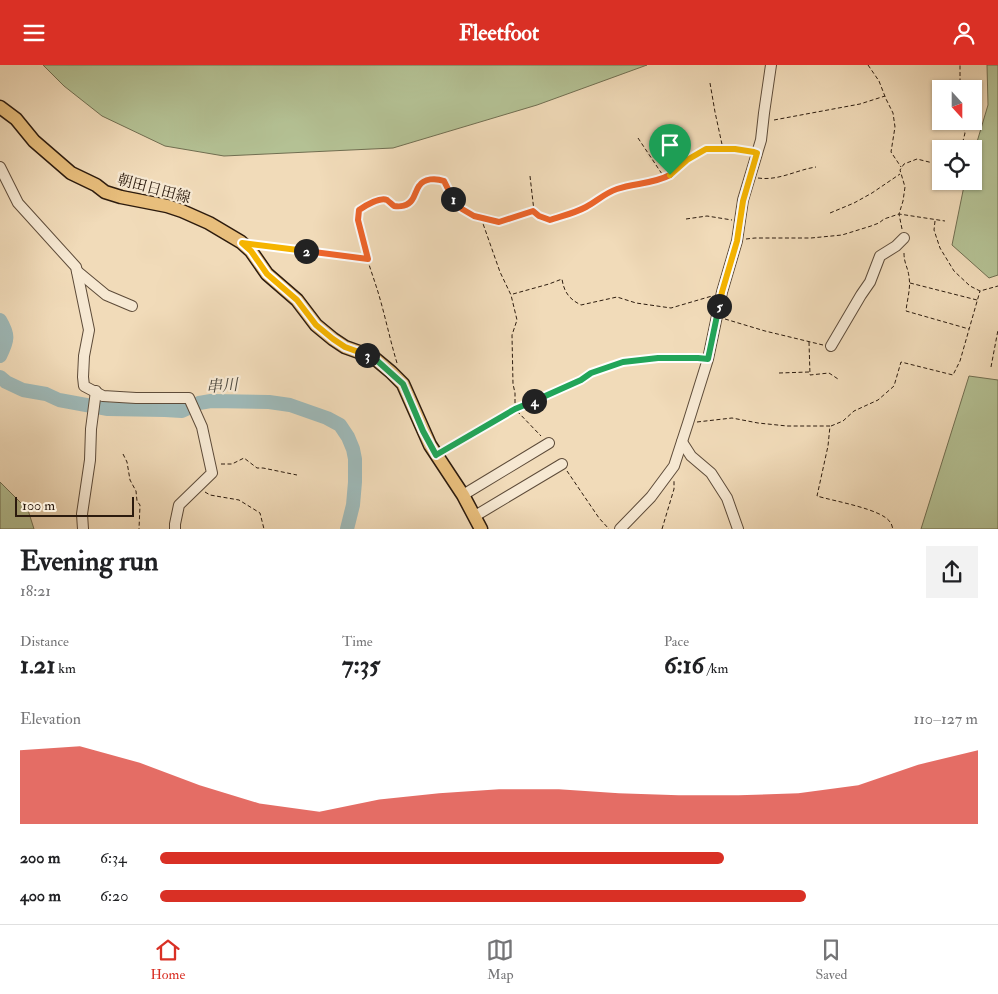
<!DOCTYPE html>
<meta charset="utf-8">
<style>
:root{--surface:#fff;--page:#f2f2f2;--text:#202124;--muted:#757577;--line:#e0e0e0;--accent:#d93025}
body{margin:0;font-family:"IM FELL Double Pica","Noto Serif JP",serif;background:var(--page);color:var(--text);height:100vh;display:flex;flex-direction:column;font-size:19px;white-space:nowrap}
*{box-sizing:border-box;margin:0}
p{font-size:16px;color:var(--muted)}
.icon{flex:none;width:28px;height:28px;fill:none;stroke:currentColor;stroke-width:2;stroke-linecap:round;stroke-linejoin:round}
.map{position:relative;height:464px;overflow:hidden}
.details{display:flex;flex-direction:column;background:var(--surface);flex:1}
.details>*{flex:none}
.needle{width:32px;rotate:159deg}
.tools{position:absolute;left:932px;top:15px;display:grid;gap:10px}
.tools a{display:grid;place-items:center;width:50px;height:50px;border-radius:0px;background:var(--surface);box-shadow:0 1px 4px #0004;font-size:25px}
.scale{position:absolute;left:15px;bottom:12px;width:119px;box-sizing:border-box;padding-left:5px;border:2px solid #2c1b0e;border-top:0;font-size:14px;line-height:18px;white-space:nowrap;color:#2c1b0e;-webkit-text-stroke:4px #f6e8d2;paint-order:stroke}
.pin{position:absolute;display:grid;place-items:center;width:42px;height:42px;color:#fff;margin:-51px -21px;border-radius:50% 50% 50% 0;rotate:-45deg;box-shadow:0 0 5px #0007}
.pin .icon{rotate:45deg}
.km{position:absolute;width:25px;height:25px;margin:-12px;border-radius:50%;background:#222;color:#fff;font-size:14px;line-height:25px;text-align:center}
.round{display:grid;place-items:center;flex:none;width:52px;height:52px;border-radius:0px;background:var(--page)}
.head{display:flex;align-items:center;justify-content:space-between;height:85px;padding:0 20px}
h1{font-size:28px;font-weight:700;line-height:38px}
.metrics{display:grid;grid-template-columns:repeat(3,1fr);gap:8px;height:85px;padding:5px 20px}
.metrics div{display:grid;align-content:center}
.metrics b{font-size:25px;font-weight:700}
.metrics small{font-size:14px;font-weight:400}
.metrics p{font-size:14px}
.chart{height:140px;padding:10px 20px}
.chart p{display:flex;justify-content:space-between}
.chart svg{width:100%;height:90px;margin-top:5px;fill:var(--accent);opacity:.7}
ul{padding:0 20px;list-style:none;font-size:16px}
li{display:grid;grid-template-columns:80px 60px 1fr;align-items:center;height:38px}
li i{height:12px;border-radius:6px;background:var(--accent)}
header{display:flex;justify-content:space-between;align-items:center;height:65px;padding:0 20px;background:var(--accent);color:#fff;font-size:22px;font-weight:700}
.dock{display:flex;justify-content:space-around;align-items:center;height:70px;border-top:1px solid var(--line);background:var(--surface);font-size:14px;color:var(--muted)}
.dock a{display:grid;justify-items:center;gap:2px}
.dock .selected{color:var(--accent)}
.map>svg:first-child{display:block}
.green{fill:#b4c194;stroke:#706e51}
.lines{fill:none;stroke-linecap:round;stroke-linejoin:round}
.river{stroke:#9eb9b8;stroke-width:14}
.minor-casing{stroke:#5d4b39;stroke-width:12}
.major-casing{stroke:#2c1b0e;stroke-width:15}
.path{stroke:#2c1b0e;stroke-width:1;stroke-dasharray:4 2.5;stroke-linecap:butt}
.minor{stroke:#f6e8d2;stroke-width:10}
.major{stroke:#e8be7c;stroke-width:12}
.split-1-casing{stroke:#fff;stroke-width:10}
.split-2-casing{stroke:#fff;stroke-width:10}
.split-3-casing{stroke:#fff;stroke-width:10}
.split-4-casing{stroke:#fff;stroke-width:10}
.split-5-casing{stroke:#fff;stroke-width:10}
.split-6-casing{stroke:#fff;stroke-width:10}
.split-1{stroke:#f0652b;stroke-width:6}
.split-2{stroke:#f0652b;stroke-width:6}
.split-3{stroke:#f5b400;stroke-width:6}
.split-4{stroke:#22a559;stroke-width:6}
.split-5{stroke:#22a559;stroke-width:6}
.split-6{stroke:#f5b400;stroke-width:6}
.labels{text-anchor:middle;dominant-baseline:central;stroke-width:4.5;stroke-linejoin:round;paint-order:stroke}
.street-label{font-size:15px;fill:#2c1b0e;stroke:#f6e8d2}
.water-label{font-size:16px;font-style:italic;fill:#4e4a41;stroke:#f6e8d2}
</style>
<header><svg class="icon" aria-label="menu" viewBox="0 0 24 24"><path d="M4 6h16M4 12h16M4 18h16"/></svg>Fleetfoot<svg class="icon" aria-label="person" viewBox="0 0 24 24"><circle cx="12" cy="8" r="4"/><path d="M4 21q1-7 8-7t8 7"/></svg></header>
<div class="map">
<svg width="998" height="464" viewBox="0 0 998 464">
<rect width="100%" height="100%" fill="#f1dbb9"/>
<filter id="stains"><feTurbulence type="fractalNoise" baseFrequency=".004" numOctaves="4"/><feColorMatrix values="0 0 0 0 .2 0 0 0 0 .09 0 0 0 0 .02 0 0 0 .5 -.17"/></filter>
<radialGradient id="worn" r=".72"><stop offset=".6" stop-color="#630" stop-opacity="0"/><stop offset="1" stop-color="#630" stop-opacity=".3"/></radialGradient>
<g class="green">
<polygon points="43,0 647,0 537,40 393,83 224,91 165,81 102,51 64,21"/>
<polygon points="987,0 998,0 998,210 989,213 952,180 965,116 974,116 974,87 988,40"/>
<polygon points="969,311 998,315 998,464 921,464"/>
<polygon points="0,417 28,445 34,464 0,464"/>
</g>
<g class="lines">
<g class="river">
<path d="M 0,255 C 9,270 8,275 0,291"/>
<polyline points="0,312 6,317 23,325 46,329 59,335 108,344 165,345 182,346 199,338 211,336 269,337 290,340 327,353 340,360 348,372 353,384 355,394 355,417 353,440 347,464"/>
</g>
<defs>
<g id="minor">
<polyline points="0,102 18,138 76,202 89,265 84,291 83,312 84,321 103,331 136,333 189,333 202,362 212,408 179,440 175,459 175,464"/>
<polyline points="77,206 106,230 132,241"/>
<polyline points="831,281 861,230 870,217 880,191 896,181 904,173"/>
<polyline points="682,377 691,391 711,408 727,433 738,464"/>
<polyline points="463,430 549,378"/>
<polyline points="475,451 562,399"/>
<polyline points="83,464 82,449 90,395 91,364 96,326"/>
<polyline points="620,464 651,432 674,401 688,358 708,294 722,227 737,176 743,135 761,75 764,48 771,0"/>
</g>
<polyline id="major" points="0,42 16,54 34,76 71,108 96,120 105,127 121,132 167,141 182,146 209,158 241,177 251,186 267,209 297,235 316,260 333,274 345,282 373,292 391,307 403,319 430,380 463,430 481,464"/>
</defs>
<use href="#minor" class="minor-casing"/>
<use href="#major" class="major-casing"/>
<g class="path">
<polyline points="868,0 879,16 886,34 893,48 895,62 891,87 901,102"/>
<polyline points="710,18 715,47 723,84"/>
<polyline points="960,24 960,0"/>
<polyline points="774,55 860,39 885,31"/>
<polyline points="638,73 664,112"/>
<polyline points="961,84 965,68 961,56"/>
<polyline points="530,111 534,146"/>
<path d="M 758,113 C 779,116 796,105 816,102"/>
<polyline points="830,148 854,138 872,128 900,109"/>
<polyline points="481,153 500,207 511,230 517,255 512,270 513,319 515,328 515,344 541,371"/>
<polyline points="686,154 707,151 732,155"/>
<polyline points="935,156 934,165 940,183 954,206 970,221 980,226 998,221"/>
<polyline points="902,164 899,149 903,136 905,122 900,105 904,99 917,94 941,100"/>
<polyline points="746,174 755,173 811,173 842,170 871,161 879,158 884,154 899,149 945,156"/>
<polyline points="260,180 367,194"/>
<path d="M 904,188 C 904,199 908,202 909,212 C 911,223 907,235 906,246 L 969,264"/>
<polyline points="910,218 977,235"/>
<path d="M 513,229 L 549,219 L 562,214 C 564,227 569,234 581,240 L 617,232 L 636,238 L 671,243 L 712,231"/>
<polyline points="725,254 765,266 823,280"/>
<polyline points="809,277 810,310 829,308 838,314"/>
<path d="M 397,298 C 390,275 385,250 378,227 C 370,201 358,173 359,145 L 369,139 L 385,134 L 394,141 L 404,140 L 412,136 L 419,119 L 428,114 L 441,115 L 445,116 L 453,134 L 462,144 L 474,151 L 499,157 L 533,146 L 539,151 L 550,155 C 561,151 575,148 586,142 C 597,136 606,127 619,123 C 634,119 650,119 664,113 C 672,109 679,102 685,96 C 706,79 722,82 747,86"/>
<polyline points="991,302 998,265"/>
<polyline points="779,308 809,307"/>
<path d="M 697,357 L 732,353 L 758,358 L 787,361 L 830,361 L 828,381 L 817,431 C 833,436 882,444 890,457 C 892,459 892,462 893,464"/>
<polyline points="831,361 843,356 854,346 878,335 894,321 901,297 953,310 960,296 980,226"/>
<path d="M 445,384 L 515,344 L 581,315 C 615,291 658,293 697,293"/>
<polyline points="123,389 127,397 130,415 136,426 137,436 140,440 139,464"/>
<polyline points="221,399 232,399 244,393 257,403 263,403 297,410"/>
<polyline points="567,406 599,453 609,464"/>
<polyline points="205,427 210,430 239,435 260,448 264,464"/>
<polyline points="662,464 674,424 674,416"/>
</g>
<use href="#minor" class="minor"/>
<use href="#major" class="major"/>
</g>
<g class="lines">
<defs>
<path id="split-1" d="M 453,134 L 462,144 L 474,151 L 499,157 L 533,146 L 539,151 L 550,155 C 562,151 575,148 586,142 C 597,136 605,128 617,124 C 634,118 653,119 670,110"/>
<path id="split-2" d="M 306,186 L 368,194 L 358,155 L 359,145 C 365,141 380,132 387,135 C 388,136 393,140 394,141 C 400,142 408,141 412,135 C 415,131 416,125 419,121 C 424,113 436,113 444,116 L 453,134"/>
<polyline id="split-3" points="306,186 242,178 251,186 267,209 297,235 316,260 333,274 345,282 367,290"/>
<polyline id="split-4" points="367,290 373,292 403,319 423,366 436,390 515,344 534,336"/>
<polyline id="split-5" points="534,336 581,315 591,308 623,297 658,293 698,293 708,294 719,241"/>
<polyline id="split-6" points="670,110 687,95 706,84 735,84 754,87 757,88 743,136 737,176 722,227 719,241"/>
</defs>
<use href="#split-1" class="split-1-casing"/>
<use href="#split-2" class="split-2-casing"/>
<use href="#split-3" class="split-3-casing"/>
<use href="#split-4" class="split-4-casing"/>
<use href="#split-5" class="split-5-casing"/>
<use href="#split-6" class="split-6-casing"/>
<use href="#split-1" class="split-1"/>
<use href="#split-2" class="split-2"/>
<use href="#split-3" class="split-3"/>
<use href="#split-4" class="split-4"/>
<use href="#split-5" class="split-5"/>
<use href="#split-6" class="split-6"/>
</g>
<g class="labels">
<g class="street-label">
<text transform="translate(154 124) rotate(15)">朝田日田線</text>
</g>
<g class="water-label">
<text transform="translate(222 321) rotate(-4)">串川</text>
</g>
</g>
<rect width="100%" height="100%" filter="url(#stains)"/>
<rect width="100%" height="100%" fill="url(#worn)"/>
</svg>
<div class="tools">
<a><svg class="needle" viewBox="-14 -14 28 28"><path d="M0-13l5 13h-10z" fill="#e53935"/><path d="M0 13l5-13h-10z" fill="#757577"/></svg></a>
<a><svg class="icon" aria-label="locate" viewBox="0 0 24 24"><circle cx="12" cy="12" r="6"/><path d="M12 2v4M12 18v4M2 12h4M18 12h4"/></svg></a>
</div>
<div class="scale">100 m</div>
<div class="pin" style="left:670px;top:110px;background:#1e9e55"><svg class="icon" aria-label="arrive" viewBox="0 0 24 24"><path d="M6 21V4h12l-3 4 3 4H6"/></svg></div>
<b class="km" style="left:453px;top:134px">1</b>
<b class="km" style="left:306px;top:186px">2</b>
<b class="km" style="left:367px;top:290px">3</b>
<b class="km" style="left:534px;top:336px">4</b>
<b class="km" style="left:719px;top:241px">5</b>
</div>
<section class="details">
<div class="head"><div><h1>Evening run</h1><p>18:21</p></div><a class="round"><svg class="icon" aria-label="share" viewBox="0 0 24 24"><path d="M12 15V3M7 8l5-5 5 5M5 13v7h14v-7"/></svg></a></div>
<div class="metrics">
<div><p>Distance</p><b>1.21<small> km</small></b></div>
<div><p>Time</p><b>7:35</b></div>
<div><p>Pace</p><b>6:16<small> /km</small></b></div>
</div>
<div class="chart"><p><span>Elevation</span>110–127 m</p>
<svg viewBox="0 0 160 44" preserveAspectRatio="none"><path d="M0 44V8L10 6L20 14L30 25L40 34L50 38L60 32L70 29L80 27L90 27L100 29L110 30L120 30L130 29L140 25L150 15L160 8V44z"/></svg>
</div>
<ul>
<li><b>200 m</b>6:34<i style="width:69%"></i></li>
<li><b>400 m</b>6:20<i style="width:79%"></i></li>
</ul>
</section>
<nav class="dock">
<a class="selected"><svg class="icon" aria-label="home" viewBox="0 0 24 24"><path d="M3 11l9-7 9 7M6 9v11h12V9"/></svg>Home</a>
<a><svg class="icon" aria-label="map" viewBox="0 0 24 24"><path d="M3 6l6-2 6 2 6-2v14l-6 2-6-2-6 2zM9 4v14M15 6v14"/></svg>Map</a>
<a><svg class="icon" aria-label="saved" viewBox="0 0 24 24"><path d="M7 4h10v16l-5-4-5 4z"/></svg>Saved</a>
</nav>
